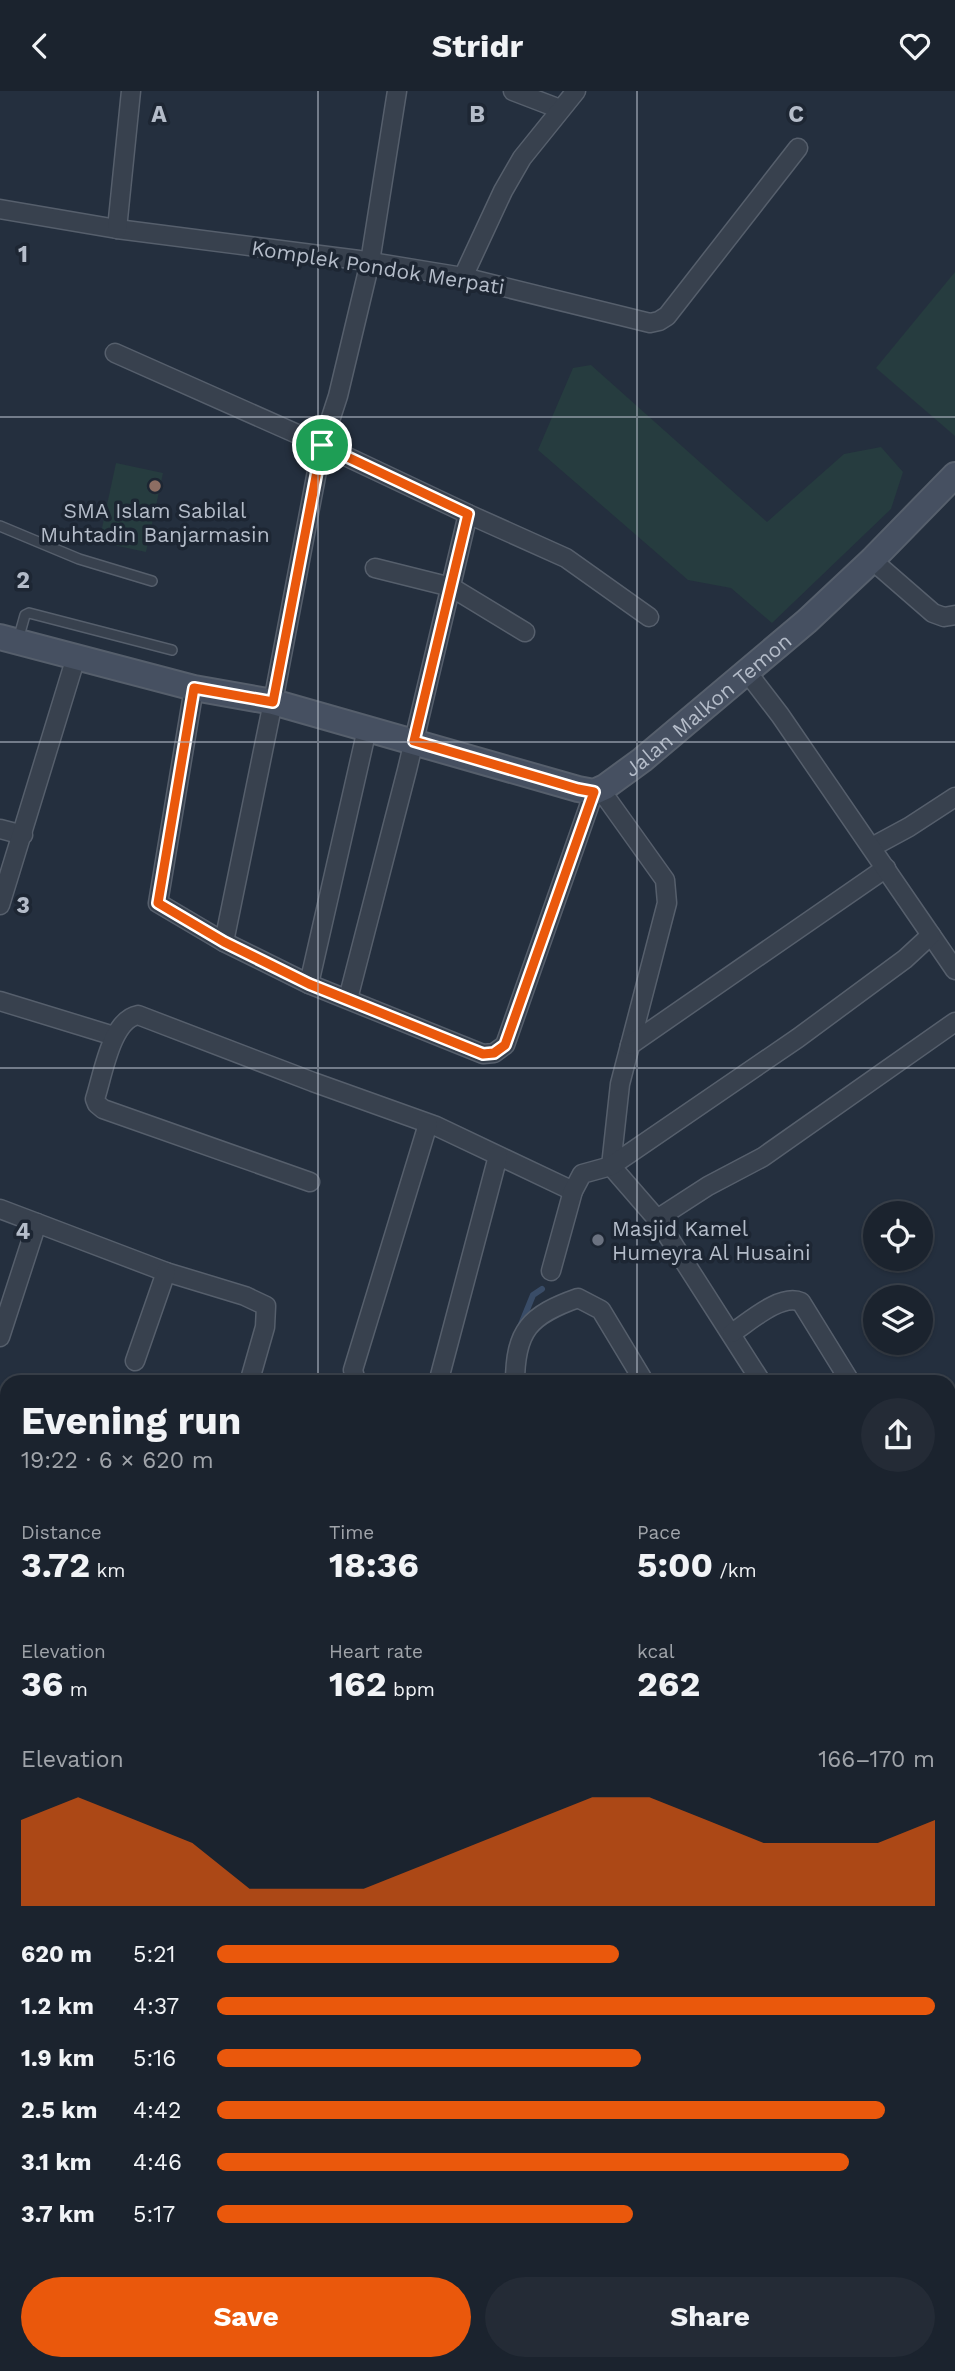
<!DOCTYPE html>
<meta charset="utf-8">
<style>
:root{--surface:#1b232e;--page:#242b36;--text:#f1f3f6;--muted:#a0a4aa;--line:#39404a;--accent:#ea580c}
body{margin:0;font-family:"Work Sans",sans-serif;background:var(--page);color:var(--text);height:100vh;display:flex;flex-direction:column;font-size:26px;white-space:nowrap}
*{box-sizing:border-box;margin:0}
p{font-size:23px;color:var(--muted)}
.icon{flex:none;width:38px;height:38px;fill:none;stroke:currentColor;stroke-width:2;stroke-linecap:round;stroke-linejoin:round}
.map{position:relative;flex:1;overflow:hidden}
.panel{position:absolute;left:0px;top:1284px;width:956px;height:996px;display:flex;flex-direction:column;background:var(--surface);border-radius:21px 21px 0 0;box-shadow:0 2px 5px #0004,0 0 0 2px var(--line)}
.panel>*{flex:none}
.buttons{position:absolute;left:863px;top:1110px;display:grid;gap:14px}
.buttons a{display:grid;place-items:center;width:70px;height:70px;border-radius:50%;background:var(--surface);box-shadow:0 2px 5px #0004,0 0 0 2px var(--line);font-size:35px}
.pin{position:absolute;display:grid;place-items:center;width:60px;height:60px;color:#fff;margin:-30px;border:4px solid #fff;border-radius:50%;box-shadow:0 2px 7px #0007}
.round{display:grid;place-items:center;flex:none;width:74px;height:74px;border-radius:37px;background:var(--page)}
.summary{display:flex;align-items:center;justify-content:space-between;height:119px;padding:0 21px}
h1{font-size:38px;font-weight:700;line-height:52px}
.figures{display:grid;grid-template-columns:repeat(3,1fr);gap:10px;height:119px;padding:7px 21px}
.figures div{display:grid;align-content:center}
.figures b{font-size:35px;font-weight:700}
.figures small{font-size:19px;font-weight:400}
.figures p{font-size:19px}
.chart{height:196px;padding:14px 21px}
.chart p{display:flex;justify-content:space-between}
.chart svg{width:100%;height:126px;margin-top:7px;fill:var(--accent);opacity:.7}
.action{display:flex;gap:14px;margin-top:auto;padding:14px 21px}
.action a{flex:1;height:80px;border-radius:42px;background:var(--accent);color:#fff;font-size:28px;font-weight:700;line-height:80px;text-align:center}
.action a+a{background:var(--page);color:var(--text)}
ul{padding:0 21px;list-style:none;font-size:23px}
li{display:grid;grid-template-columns:112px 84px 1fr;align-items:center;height:52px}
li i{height:18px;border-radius:9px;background:var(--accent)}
header{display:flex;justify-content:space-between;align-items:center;height:91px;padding:0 21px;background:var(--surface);font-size:32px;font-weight:700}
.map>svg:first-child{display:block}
.green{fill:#263c3f}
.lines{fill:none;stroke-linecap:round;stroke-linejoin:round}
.stream{stroke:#394c67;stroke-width:6}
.lane-casing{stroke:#565f6c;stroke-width:12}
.street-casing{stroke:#565f6c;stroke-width:21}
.secondary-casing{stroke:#565f6c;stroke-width:28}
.lane{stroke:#38414e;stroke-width:9}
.street{stroke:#38414e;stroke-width:18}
.secondary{stroke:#465061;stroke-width:24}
.route-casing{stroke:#fff;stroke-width:14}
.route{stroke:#ea580c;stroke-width:9}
.grid{fill:none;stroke:#b4bcc9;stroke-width:2;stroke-opacity:0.55}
.education-dot{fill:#8d6e63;stroke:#1d2633;stroke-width:2.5}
.worship-dot{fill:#6b7280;stroke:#1d2633;stroke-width:2.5}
.labels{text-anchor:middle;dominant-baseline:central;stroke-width:7;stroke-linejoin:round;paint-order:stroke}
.street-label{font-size:21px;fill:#b4bcc9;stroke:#1d2633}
.poi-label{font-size:21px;fill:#b4bcc9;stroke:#1d2633}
.grid-label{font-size:23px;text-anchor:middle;font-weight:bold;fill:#b4bcc9;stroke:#1d2633;stroke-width:7;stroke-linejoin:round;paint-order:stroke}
</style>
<header><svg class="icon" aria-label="back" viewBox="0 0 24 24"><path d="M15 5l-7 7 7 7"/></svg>Stridr<svg class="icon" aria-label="heart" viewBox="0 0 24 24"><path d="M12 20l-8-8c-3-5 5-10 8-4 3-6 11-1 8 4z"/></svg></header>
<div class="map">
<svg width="955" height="2280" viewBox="0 0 955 2280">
<rect width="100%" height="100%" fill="#242f3e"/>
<g class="green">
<polygon points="955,181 955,345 876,277"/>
<polygon points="591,274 767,431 844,363 881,356 903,381 891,418 772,532 731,497 688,489 538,359 573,277"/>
<polygon points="116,372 163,382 146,461 99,451"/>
</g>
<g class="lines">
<g class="stream">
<polyline points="520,1236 533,1204 542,1198"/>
<polyline points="465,2273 483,2280"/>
<polyline points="761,2273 768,2280"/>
<polyline points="401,2280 424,2273"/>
<polyline points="553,2280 590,2273"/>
</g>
<defs>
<g id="lane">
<polyline points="0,435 79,468 152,490"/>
<polyline points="18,549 25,524 29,522 172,559"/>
</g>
<g id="street">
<polyline points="513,0 560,18"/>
<polyline points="0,118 117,138 359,169 463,186 650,232 659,230 667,225 798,57"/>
<polyline points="117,138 131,0"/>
<polyline points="463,186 503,100 522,67 576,0"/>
<polyline points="115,262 322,354 468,423 407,679 348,908"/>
<polyline points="468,423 566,467 649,526"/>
<polyline points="872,469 933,522 944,526 955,524"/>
<polyline points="375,477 451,496 525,541"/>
<polyline points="194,597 158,812 224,851 309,893 483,963 494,962 505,954 594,701"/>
<polyline points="600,698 665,789 667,812 620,993 611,1075 657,1128 762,1292"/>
<polyline points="0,738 23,744"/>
<polyline points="872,756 909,736 955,706"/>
<polyline points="0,814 76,566"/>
<polyline points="931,844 955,879"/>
<polyline points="224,851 273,611 322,354 338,305 370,171 397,0"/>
<polyline points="309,893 367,638"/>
<polyline points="0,910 114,945"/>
<polyline points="630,954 886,777"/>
<path d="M 310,1091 L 103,1018 L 97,1013 L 95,1008 C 103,984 111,929 138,924 L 313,991 L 436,1035 L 573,1100"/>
<polyline points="0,1118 37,1132 0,1246"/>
<polyline points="657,1128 708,1095 763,1066 955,931"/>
<polyline points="37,1132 166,1181 245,1205 266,1215 265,1236 249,1292"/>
<polyline points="551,1180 573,1100 582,1083 611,1075 798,947 905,868 931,844 780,624 747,581"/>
<path d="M 732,1242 C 749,1231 781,1202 801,1211 L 851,1292"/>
<polyline points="135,1270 166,1181"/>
<polyline points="360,1292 356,1290 353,1279 428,1033"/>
<polyline points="438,1292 498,1065"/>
<path d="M 515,1292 C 515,1239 530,1224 578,1207 L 601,1219 L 645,1292"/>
<polyline points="0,1382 7,1385"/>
<polyline points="948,1447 955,1457"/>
<polyline points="0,1532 7,1515"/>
<polyline points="948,1594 955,1605"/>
<polyline points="0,1647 7,1649"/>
<polyline points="948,1734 955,1741"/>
<polyline points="0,1781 7,1784"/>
<polyline points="948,1821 955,1828"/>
<polyline points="948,1974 955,1971"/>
<polyline points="948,2098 955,2095"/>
<polyline points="0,2211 7,2215"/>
<polyline points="948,2216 955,2213"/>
<polyline points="89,2273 96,2280"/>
<polyline points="30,2280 33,2273"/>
</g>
<g id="secondary">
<path id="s1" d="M 0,546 L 194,597 L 273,611 L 578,698 L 594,701 L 605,696 L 642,669 L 807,530 L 872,469 L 955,384"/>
</g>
</defs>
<use href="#lane" class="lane-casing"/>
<use href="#street" class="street-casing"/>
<use href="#secondary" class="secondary-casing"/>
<use href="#lane" class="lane"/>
<use href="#street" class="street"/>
<use href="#secondary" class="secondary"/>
</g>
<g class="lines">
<defs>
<polygon id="route" points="322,354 468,423 414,650 578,698 594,701 505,954 494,962 483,963 309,893 224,851 158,812 194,597 273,611"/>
</defs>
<use href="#route" class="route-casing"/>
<use href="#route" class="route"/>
</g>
<path class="grid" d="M 318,0 L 318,1292M 637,0 L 637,1292M 0,326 L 955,326M 0,651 L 955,651M 0,977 L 955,977M 0,1303 L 7,1303M 948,1303 L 955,1303M 0,1629 L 7,1629M 948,1629 L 955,1629M 0,1954 L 7,1954M 948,1954 L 955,1954M 318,2273 L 318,2280M 637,2273 L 637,2280"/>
<circle class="education-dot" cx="155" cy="395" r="7"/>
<circle class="worship-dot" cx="598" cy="1149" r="7"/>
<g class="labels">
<g class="street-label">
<text transform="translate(378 176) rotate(9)">Komplek Pondok Merpati</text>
<text stroke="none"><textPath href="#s1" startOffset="758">Jalan Malkon Temon</textPath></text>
</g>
<g class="poi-label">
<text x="155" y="419">SMA Islam Sabilal<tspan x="155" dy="24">Muhtadin Banjarmasin</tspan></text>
<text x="612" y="1137" text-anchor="start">Masjid Kamel<tspan x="612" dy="24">Humeyra Al Husaini</tspan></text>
</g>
</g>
<g class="grid-label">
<text x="159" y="31">A</text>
<text x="477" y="31">B</text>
<text x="796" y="31">C</text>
<text x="23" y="171">1</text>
<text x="23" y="497">2</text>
<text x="23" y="822">3</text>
<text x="23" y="1148">4</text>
</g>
</svg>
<div class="buttons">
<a><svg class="icon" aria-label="locate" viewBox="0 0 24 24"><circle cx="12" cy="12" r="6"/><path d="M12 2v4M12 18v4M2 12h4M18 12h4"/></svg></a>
<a><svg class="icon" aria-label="layers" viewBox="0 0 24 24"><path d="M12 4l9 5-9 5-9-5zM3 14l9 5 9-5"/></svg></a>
</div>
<div class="pin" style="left:322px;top:354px;background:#1e9e55"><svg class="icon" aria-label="arrive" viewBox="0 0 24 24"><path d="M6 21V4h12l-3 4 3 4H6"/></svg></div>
<section class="panel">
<div class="summary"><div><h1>Evening run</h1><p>19:22 · 6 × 620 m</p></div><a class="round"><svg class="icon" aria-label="share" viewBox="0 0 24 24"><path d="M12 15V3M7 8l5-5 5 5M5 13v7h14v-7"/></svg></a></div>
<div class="figures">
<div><p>Distance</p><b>3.72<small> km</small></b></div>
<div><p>Time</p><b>18:36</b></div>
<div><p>Pace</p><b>5:00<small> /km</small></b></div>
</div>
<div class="figures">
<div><p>Elevation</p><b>36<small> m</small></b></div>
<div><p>Heart rate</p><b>162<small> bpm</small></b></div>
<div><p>kcal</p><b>262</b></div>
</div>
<div class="chart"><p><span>Elevation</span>166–170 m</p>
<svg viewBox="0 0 160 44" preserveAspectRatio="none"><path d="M0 44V14L10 6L20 14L30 22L40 38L50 38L60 38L70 30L80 22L90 14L100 6L110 6L120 14L130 22L140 22L150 22L160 14V44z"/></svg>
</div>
<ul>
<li><b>620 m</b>5:21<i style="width:56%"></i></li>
<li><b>1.2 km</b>4:37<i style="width:100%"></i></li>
<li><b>1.9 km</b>5:16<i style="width:59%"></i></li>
<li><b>2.5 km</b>4:42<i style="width:93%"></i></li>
<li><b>3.1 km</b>4:46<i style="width:88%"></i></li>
<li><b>3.7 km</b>5:17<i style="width:58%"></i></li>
</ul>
<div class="action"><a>Save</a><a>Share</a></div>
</section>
</div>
